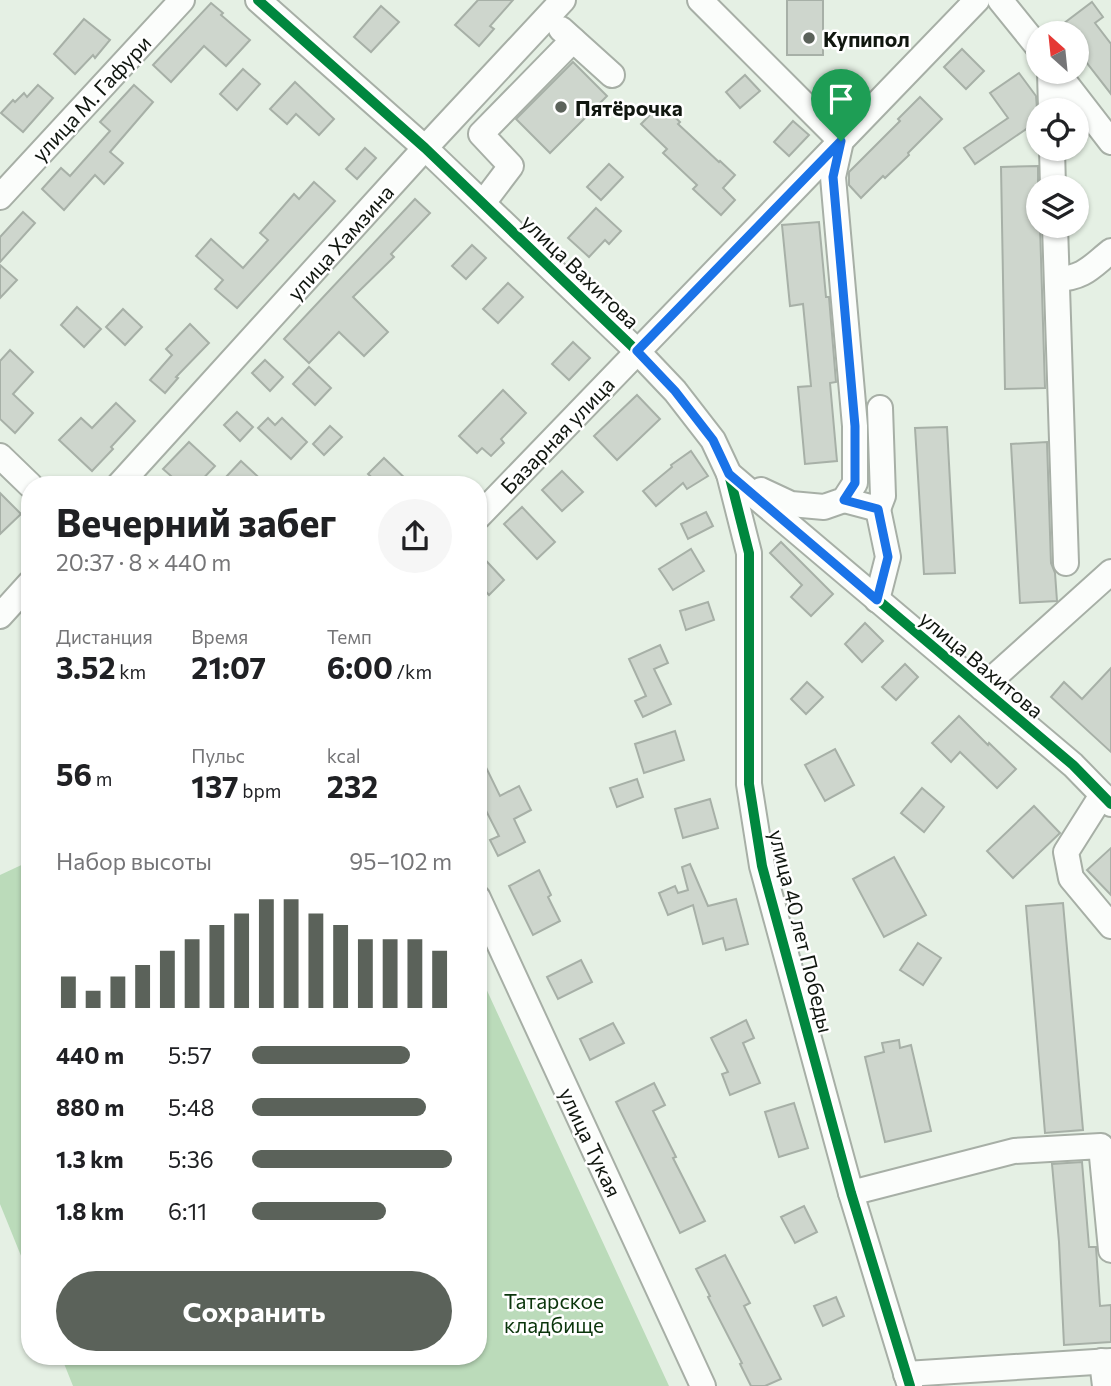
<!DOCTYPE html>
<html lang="ru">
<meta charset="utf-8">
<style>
:root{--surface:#fff;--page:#f6f6f6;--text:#202124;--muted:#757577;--accent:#5b625a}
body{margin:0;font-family:Commissioner,sans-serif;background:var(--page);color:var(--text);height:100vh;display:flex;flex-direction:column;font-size:26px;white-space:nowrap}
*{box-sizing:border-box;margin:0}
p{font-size:23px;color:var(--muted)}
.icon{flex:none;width:38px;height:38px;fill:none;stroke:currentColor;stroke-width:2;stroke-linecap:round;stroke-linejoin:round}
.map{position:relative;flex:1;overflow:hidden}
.sheet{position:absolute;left:21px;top:476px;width:466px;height:889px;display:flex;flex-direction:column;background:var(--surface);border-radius:28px;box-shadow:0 2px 5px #0004}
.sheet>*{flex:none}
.needle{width:46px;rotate:333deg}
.fabs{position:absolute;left:1026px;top:21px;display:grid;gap:14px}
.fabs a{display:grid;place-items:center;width:63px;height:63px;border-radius:50%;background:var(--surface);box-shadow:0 2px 5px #0004;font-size:35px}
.pin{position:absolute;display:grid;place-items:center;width:60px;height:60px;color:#fff;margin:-72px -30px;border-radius:50% 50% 50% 0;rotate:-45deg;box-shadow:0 0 7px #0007}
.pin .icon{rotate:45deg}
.round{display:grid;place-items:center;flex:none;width:74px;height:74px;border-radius:37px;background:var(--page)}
.summary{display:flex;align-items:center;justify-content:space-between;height:119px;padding:0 35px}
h1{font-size:38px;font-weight:700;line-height:52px}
.figures{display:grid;grid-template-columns:repeat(3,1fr);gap:10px;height:119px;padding:7px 35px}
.figures div{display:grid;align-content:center}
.figures b{font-size:30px;font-weight:700}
.figures small{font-size:19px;font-weight:400}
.figures p{font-size:19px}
.chart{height:196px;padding:14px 35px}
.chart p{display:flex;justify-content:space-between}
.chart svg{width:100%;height:126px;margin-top:7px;stroke:var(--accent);stroke-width:6}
.action{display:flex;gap:14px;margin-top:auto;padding:14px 35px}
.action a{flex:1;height:80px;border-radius:42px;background:var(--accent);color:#fff;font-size:28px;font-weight:700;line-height:80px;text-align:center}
ul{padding:0 35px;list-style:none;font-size:23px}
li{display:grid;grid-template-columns:112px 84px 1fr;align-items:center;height:52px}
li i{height:18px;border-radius:9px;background:var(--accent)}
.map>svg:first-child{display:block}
.green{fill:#bbdbba}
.building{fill:#ced6cd;stroke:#a7b0a7;stroke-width:2}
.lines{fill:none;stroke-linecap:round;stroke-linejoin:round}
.minor-casing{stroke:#a7afa6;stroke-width:28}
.minor{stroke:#fbfdfb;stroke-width:24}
.cycleway-casing{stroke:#fff;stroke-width:15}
.cycleway{stroke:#00873e;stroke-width:10}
.route-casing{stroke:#fff;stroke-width:14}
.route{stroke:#1a73e8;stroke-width:9}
.poi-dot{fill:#5b625a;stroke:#fff;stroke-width:2.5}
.labels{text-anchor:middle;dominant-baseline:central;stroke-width:5;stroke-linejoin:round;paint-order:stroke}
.poi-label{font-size:21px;font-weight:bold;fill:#10160f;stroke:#fff;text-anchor:start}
.street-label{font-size:21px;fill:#10160f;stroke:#fff}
.park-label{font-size:21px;fill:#0a350b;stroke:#fff}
</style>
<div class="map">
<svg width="1111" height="1386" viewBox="0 0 1111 1386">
<rect width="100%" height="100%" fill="#e5f0e4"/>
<g class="green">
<polygon points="30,861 30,1278 0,1204 0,875"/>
<polygon points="478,971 669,1386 73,1386 61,1356 478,1356"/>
</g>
<g class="building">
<polygon points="478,0 513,0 490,26 494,29 479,46 455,25"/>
<rect x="787" y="0" width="36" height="55"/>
<polygon points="1092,2 1103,17 1095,23 1111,44 1111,94 1076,49 1076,33 1051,33"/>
<polygon points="211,3 223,13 221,15 250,40 226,66 204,46 171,82 153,65"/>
<polygon points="381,6 399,22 371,52 354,37"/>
<polygon points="84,19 110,40 95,58 93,55 75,74 54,54"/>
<polygon points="962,49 984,71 966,89 944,67"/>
<polygon points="573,62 607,96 550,153 516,119"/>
<polygon points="243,69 260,84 237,110 220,94"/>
<polygon points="1019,73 1036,96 1038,121 975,164 964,148 1008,118 990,93"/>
<polygon points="745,75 760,91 740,108 726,92"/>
<polygon points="295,82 334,119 319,135 296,114 287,124 270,109"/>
<polygon points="38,85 53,98 23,132 1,113 13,100 15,102 24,93 27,97"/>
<polygon points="134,85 153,102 110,152 123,163 104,184 95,175 64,210 42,189 61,168 70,176 110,131 100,122"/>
<polygon points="920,97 942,119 908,153 909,155 885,178 883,176 861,198 849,185 849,172 900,121 898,119"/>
<polygon points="661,104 680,122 678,124 719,162 720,161 735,175 723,188 735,200 721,215 693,189 697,185 663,153 667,149 641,124"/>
<polygon points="793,121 809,135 789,156 774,142"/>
<polygon points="365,148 376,158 357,179 346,169"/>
<polygon points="609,164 623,177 601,200 587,187"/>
<polygon points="1038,166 1038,226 1040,226 1045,388 1005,389 1001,167"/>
<polygon points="314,182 335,201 237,308 215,289 223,280 196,256 211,239 243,268 268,240 260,233 294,194 299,199"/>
<polygon points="415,199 430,213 391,254 394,257 353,297 388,332 364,356 339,332 309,363 284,339"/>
<polygon points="596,208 621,231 609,244 605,240 589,257 568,238"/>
<polygon points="23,212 35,223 0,262 0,237"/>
<polygon points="819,222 826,297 829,297 836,382 830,383 837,461 805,464 798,387 811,386 803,304 790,306 782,225"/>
<polygon points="472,245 486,258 466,279 452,266"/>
<polygon points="0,265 17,280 0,298"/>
<polygon points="508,283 523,297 498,323 483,309"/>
<polygon points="77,307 101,329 84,347 61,325"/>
<polygon points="123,309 142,327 125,345 106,327"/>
<polygon points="190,324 209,343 176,377 178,378 165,393 150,380 172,355 166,349"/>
<polygon points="573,342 590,358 569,380 552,364"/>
<polygon points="10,350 33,372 13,394 33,413 15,433 0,419 0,361"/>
<polygon points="265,360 283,377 270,391 252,373"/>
<polygon points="309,367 331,388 315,405 293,384"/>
<polygon points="503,390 526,413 501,439 504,443 491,456 482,448 477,453 459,436"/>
<polygon points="637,395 660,419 617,460 594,436"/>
<polygon points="116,403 135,421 111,447 113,449 92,471 59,440 81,418 92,428"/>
<polygon points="237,412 253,427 240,441 224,425"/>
<polygon points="268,418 275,425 282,418 307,442 291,459 258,428"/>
<polygon points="330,426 342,437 324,455 313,444"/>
<polygon points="947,427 955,573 924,574 915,428"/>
<polygon points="189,442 215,466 197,485 192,485 185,479 180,484 163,469"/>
<polygon points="1047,442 1051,563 1055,573 1057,601 1020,603 1011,444"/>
<polygon points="691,451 708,476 687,489 683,483 656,506 643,491 672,467 671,465"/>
<polygon points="384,458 412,485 380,485 368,474"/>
<polygon points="241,461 267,485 232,485 225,478"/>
<polygon points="562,471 583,492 562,511 542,490"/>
<polygon points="0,493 21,514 0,534"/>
<polygon points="522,507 555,542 537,559 504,524"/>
<polygon points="706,512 713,526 688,539 681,524"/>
<polygon points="781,542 833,594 811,616 791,597 802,585 770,553"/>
<polygon points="691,549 704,571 673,590 659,569"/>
<polygon points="478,552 504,580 489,595 478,583"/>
<polygon points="708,602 714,620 686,630 680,611"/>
<polygon points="865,623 883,641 862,662 845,644"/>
<polygon points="660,645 668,663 654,669 671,704 643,717 635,701 646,696 629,659"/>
<polygon points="905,664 918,677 896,700 882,687"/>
<polygon points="1111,668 1111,752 1051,697 1064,682 1082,699"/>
<polygon points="807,682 823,697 806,714 791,699"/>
<polygon points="959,716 988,745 989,743 1016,769 997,788 960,752 951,762 932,743"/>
<polygon points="675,731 684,760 644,773 635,744"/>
<polygon points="835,749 854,785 825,801 805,765"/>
<polygon points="478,751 500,796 519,786 531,810 514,819 525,842 498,856 490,840 499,836 478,795"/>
<polygon points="637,779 643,797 617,807 610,788"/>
<polygon points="922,788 944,807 924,832 901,813"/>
<polygon points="710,799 718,828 683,838 675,809"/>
<polygon points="1034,806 1060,833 1013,878 987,851"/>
<polygon points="1111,848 1111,895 1087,870"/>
<polygon points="894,857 926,915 884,937 853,879"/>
<polygon points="690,864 708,906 736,899 748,944 726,950 723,938 703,944 693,905 668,915 659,893 675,886 678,893 688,890 682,867"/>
<polygon points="539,870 551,895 548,897 560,921 533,935 509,886"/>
<polygon points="1063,903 1083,1130 1045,1133 1026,906"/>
<polygon points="918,943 941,958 923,985 900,970"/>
<polygon points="581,960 592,982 558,999 547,977"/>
<polygon points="746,1020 754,1038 743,1043 760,1083 730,1095 722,1074 728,1072 711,1038"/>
<polygon points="613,1023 624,1043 590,1060 580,1039"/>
<polygon points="899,1040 900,1048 911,1045 931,1131 885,1142 865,1057 884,1052 882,1043"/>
<polygon points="654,1083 665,1105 653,1111 676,1157 673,1158 705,1221 680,1233 616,1102"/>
<polygon points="794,1103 808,1148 779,1157 765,1112"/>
<polygon points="1082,1162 1089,1247 1096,1247 1100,1306 1111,1305 1111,1342 1064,1345 1059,1242 1052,1164"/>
<polygon points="804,1206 817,1232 795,1243 781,1217"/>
<polygon points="725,1255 750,1303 744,1306 781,1379 765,1386 751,1386 740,1364 742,1363 708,1297 710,1296 696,1269"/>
<polygon points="836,1297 844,1316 823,1326 814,1306"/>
</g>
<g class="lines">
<defs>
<g id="minor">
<polyline points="258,0 425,148 637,351 675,391 713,440 729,474 1073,765 1111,804"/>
<polyline points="700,0 841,141 833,177 855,426 855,483 844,500 824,507 791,504 761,490"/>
<polyline points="1000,0 1038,47"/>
<polyline points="561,29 612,75"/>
<polyline points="1050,72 1051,110"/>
<polyline points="1057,72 1111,142"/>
<polyline points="1052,149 1053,187"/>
<polyline points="0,197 182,0"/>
<polyline points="483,203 511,166 481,134 573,40"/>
<polyline points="1055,226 1066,563"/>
<path d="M 1057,279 C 1084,278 1091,267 1111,251"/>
<polyline points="0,456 30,485"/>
<polyline points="729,474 749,553 749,784 762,866 851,1193 910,1386"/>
<polyline points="119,485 425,148 563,0"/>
<polyline points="844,500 878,509 883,496 880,408"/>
<polyline points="478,517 977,0"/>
<polyline points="877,600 888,557 878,509"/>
<polyline points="0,616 30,583"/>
<polyline points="982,688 1111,572"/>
<polyline points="1102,795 1066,852 1071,878 1111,926"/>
<polyline points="478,898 703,1386"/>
<polyline points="851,1193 1014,1151 1101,1146 1111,1250"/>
<polyline points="1102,1361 1105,1386"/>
<polyline points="906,1374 1111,1361"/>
</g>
</defs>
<use href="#minor" class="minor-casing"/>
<use href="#minor" class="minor"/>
<defs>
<g id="cycleway">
<polyline points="258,0 425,148 637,351 675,391 713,440 729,474 1073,765 1111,804"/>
<polyline points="729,474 749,553 749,784 762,866 851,1193 910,1386"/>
</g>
</defs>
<use href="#cycleway" class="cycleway-casing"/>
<use href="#cycleway" class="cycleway"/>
</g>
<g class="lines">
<defs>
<polygon id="route" points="841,141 833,177 855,426 855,483 844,500 878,509 888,557 877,600 729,474 713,440 675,391 637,351"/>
</defs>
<use href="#route" class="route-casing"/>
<use href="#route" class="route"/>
</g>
<g class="poi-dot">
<circle cx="809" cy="38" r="7"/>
<circle cx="561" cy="107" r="7"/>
</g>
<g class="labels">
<g class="poi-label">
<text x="823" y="38">Купипол</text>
<text x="575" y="107">Пятёрочка</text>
</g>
<g class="street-label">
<text transform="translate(91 98) rotate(-47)">улица М. Гафури</text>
<text transform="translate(340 242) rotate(-48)">улица Хамзина</text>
<text transform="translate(581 271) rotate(44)">улица Вахитова</text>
<text transform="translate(557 435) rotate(-46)">Базарная улица</text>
<text transform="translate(982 664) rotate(40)">улица Вахитова</text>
<text transform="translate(802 931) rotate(76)">улица 40 лет Победы</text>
<text transform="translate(591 1142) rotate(65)">улица Тукая</text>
</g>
<g class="park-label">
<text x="554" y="1300">Татарское<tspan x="554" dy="24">кладбище</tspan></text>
</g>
</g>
</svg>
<div class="fabs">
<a><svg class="needle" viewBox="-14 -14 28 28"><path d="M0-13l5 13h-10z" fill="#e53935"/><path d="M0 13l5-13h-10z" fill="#757577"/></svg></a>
<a><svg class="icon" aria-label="locate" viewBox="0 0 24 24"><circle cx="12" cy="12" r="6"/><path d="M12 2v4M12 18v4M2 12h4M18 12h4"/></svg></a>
<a><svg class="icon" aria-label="layers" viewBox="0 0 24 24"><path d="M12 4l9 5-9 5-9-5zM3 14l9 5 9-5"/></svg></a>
</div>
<div class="pin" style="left:841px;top:141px;background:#1e9e55"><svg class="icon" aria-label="arrive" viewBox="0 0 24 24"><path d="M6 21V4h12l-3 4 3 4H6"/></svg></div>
<section class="sheet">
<div class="summary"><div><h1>Вечерний забег</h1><p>20:37 · 8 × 440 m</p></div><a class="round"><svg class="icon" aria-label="share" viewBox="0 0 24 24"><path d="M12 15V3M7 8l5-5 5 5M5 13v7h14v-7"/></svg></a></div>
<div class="figures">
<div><p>Дистанция</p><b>3.52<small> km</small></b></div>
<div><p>Время</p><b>21:07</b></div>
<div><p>Темп</p><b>6:00<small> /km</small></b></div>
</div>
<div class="figures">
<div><b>56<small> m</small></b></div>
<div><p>Пульс</p><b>137<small> bpm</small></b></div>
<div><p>kcal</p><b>232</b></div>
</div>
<div class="chart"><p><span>Набор высоты</span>95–102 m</p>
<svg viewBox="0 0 160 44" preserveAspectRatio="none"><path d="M5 44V33M15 44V38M25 44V33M35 44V29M45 44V24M55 44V20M65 44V15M75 44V11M85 44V6M95 44V6M105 44V11M115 44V15M125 44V20M135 44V20M145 44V20M155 44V24"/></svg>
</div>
<ul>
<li><b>440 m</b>5:57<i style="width:79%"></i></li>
<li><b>880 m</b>5:48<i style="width:87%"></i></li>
<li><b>1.3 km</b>5:36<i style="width:100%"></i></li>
<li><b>1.8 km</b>6:11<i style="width:67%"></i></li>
</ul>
<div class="action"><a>Сохранить</a></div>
</section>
</div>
